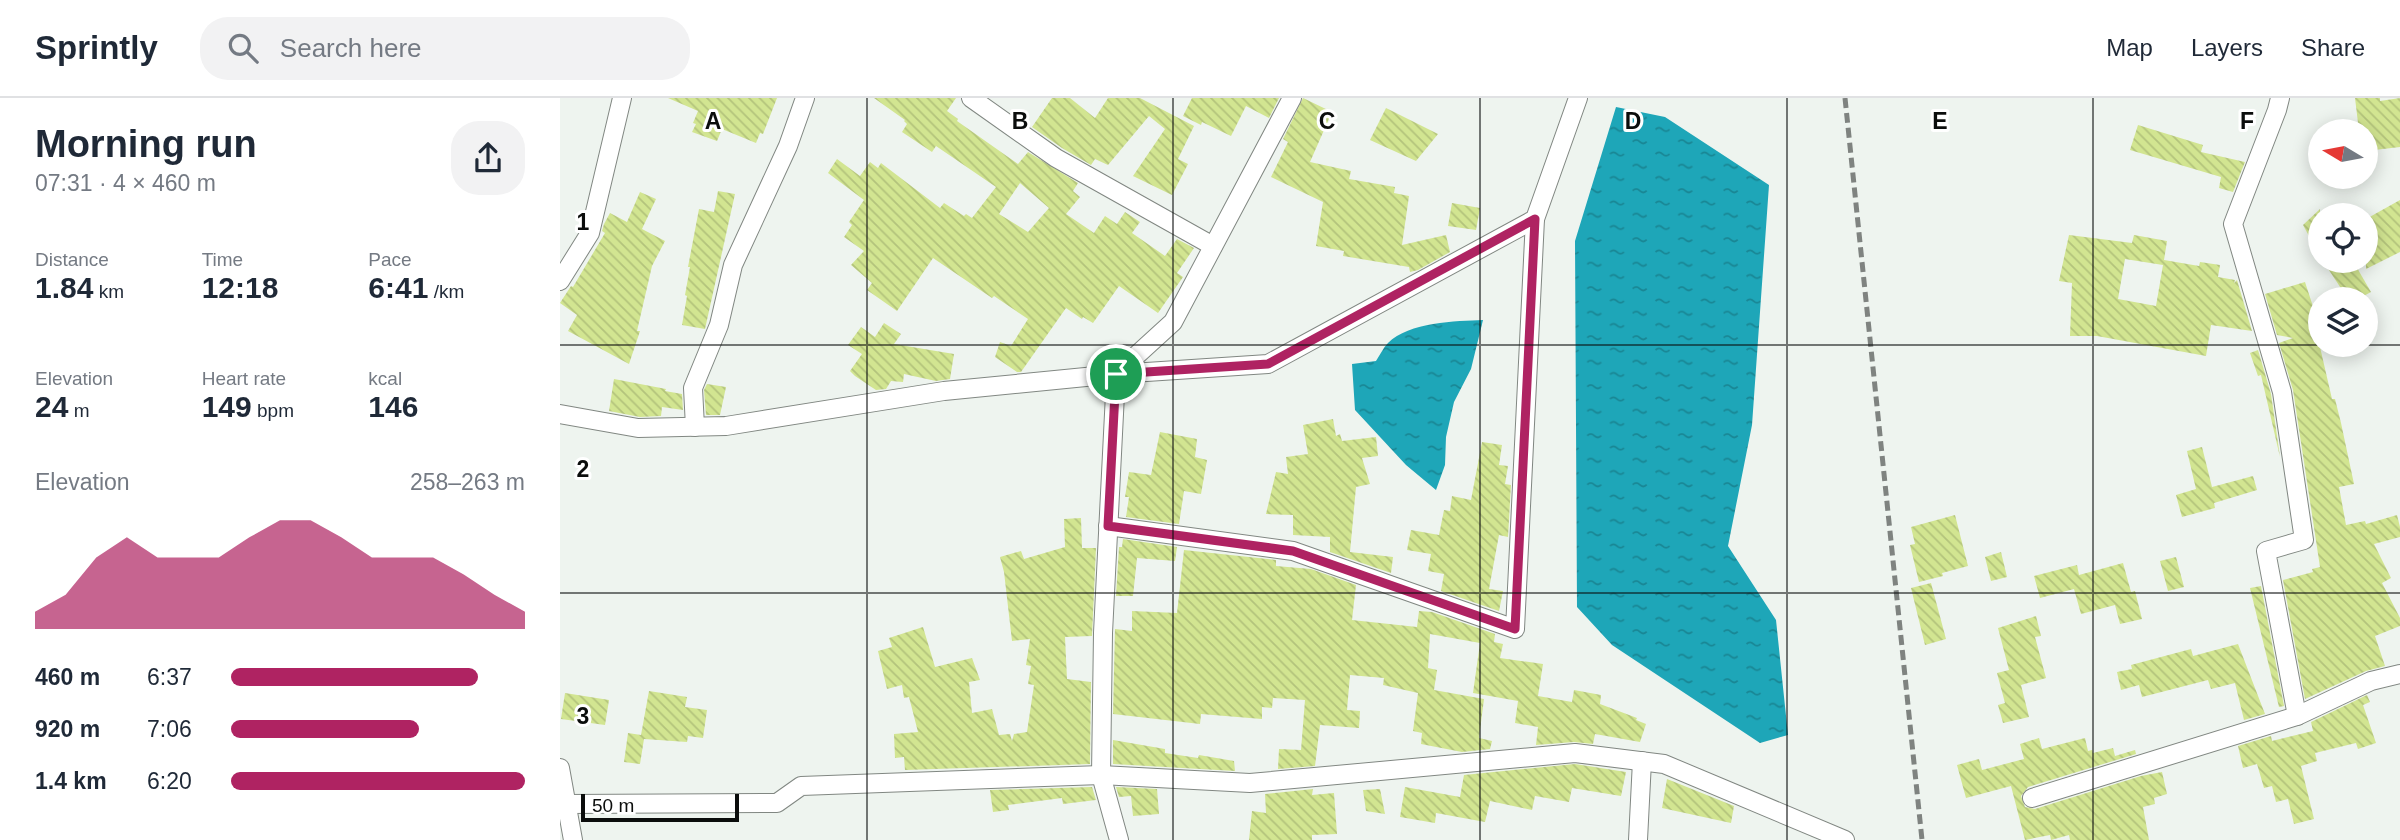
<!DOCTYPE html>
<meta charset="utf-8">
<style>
:root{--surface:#fff;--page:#f2f2f3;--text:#1f2937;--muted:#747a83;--line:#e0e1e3;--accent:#af2362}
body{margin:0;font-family:Arial,sans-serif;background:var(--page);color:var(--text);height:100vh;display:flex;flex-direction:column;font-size:26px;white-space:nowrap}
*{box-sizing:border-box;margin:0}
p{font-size:23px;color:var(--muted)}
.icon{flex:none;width:38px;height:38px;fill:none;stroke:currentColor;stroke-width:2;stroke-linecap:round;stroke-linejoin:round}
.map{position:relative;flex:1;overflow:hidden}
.drawer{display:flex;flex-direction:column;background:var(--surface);width:560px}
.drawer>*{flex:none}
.needle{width:46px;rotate:280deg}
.fabs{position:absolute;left:1748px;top:21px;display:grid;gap:14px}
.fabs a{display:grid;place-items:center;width:70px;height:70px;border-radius:50%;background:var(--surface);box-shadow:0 4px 18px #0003;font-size:35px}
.scale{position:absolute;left:21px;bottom:18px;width:158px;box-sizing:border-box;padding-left:7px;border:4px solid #0b0d0c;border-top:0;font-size:19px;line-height:24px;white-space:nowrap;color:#0b0d0c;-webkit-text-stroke:5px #fff;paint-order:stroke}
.pin{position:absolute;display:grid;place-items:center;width:60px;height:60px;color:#fff;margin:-30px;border:4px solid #fff;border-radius:50%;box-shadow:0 2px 7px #0007}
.round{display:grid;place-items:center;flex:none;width:74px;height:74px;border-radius:28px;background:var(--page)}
.overview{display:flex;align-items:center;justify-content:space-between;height:119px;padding:0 35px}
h1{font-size:38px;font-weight:600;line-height:52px}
.metrics{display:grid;grid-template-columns:repeat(3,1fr);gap:10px;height:119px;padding:7px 35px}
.metrics div{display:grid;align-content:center}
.metrics b{font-size:30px;font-weight:600}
.metrics small{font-size:19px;font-weight:400}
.metrics p{font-size:19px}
.chart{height:196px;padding:14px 35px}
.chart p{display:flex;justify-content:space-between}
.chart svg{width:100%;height:126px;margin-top:7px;fill:var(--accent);opacity:.7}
ul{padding:0 35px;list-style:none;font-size:23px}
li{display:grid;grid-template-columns:112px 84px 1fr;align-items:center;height:52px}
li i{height:18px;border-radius:9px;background:var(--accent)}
header{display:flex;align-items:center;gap:42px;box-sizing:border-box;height:98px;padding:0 35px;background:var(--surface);border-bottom:2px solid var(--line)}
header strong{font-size:33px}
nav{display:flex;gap:38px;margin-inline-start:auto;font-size:24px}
.search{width:490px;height:63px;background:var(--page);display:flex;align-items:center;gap:18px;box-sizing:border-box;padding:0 24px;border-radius:28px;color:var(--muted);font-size:26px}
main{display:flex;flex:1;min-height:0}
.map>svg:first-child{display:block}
.water{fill:url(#water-ripples)}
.building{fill:url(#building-back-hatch);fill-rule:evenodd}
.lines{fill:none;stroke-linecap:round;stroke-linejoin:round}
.minor-casing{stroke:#818782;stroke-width:20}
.minor{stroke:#fff;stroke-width:18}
.rail{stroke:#7f8380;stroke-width:5;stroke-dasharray:10 5;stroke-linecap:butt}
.route-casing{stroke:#fff;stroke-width:14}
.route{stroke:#af2362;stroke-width:9}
.grid{fill:none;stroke:#0b0d0c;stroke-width:2;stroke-opacity:0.55}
.grid-label{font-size:23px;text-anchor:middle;font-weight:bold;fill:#0b0d0c;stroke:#fff;stroke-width:6;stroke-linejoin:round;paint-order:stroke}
</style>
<header>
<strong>Sprintly</strong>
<div class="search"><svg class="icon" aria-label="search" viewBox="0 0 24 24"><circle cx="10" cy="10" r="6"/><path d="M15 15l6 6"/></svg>Search here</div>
<nav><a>Map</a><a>Layers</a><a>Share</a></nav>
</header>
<main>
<section class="drawer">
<div class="overview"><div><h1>Morning run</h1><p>07:31 · 4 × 460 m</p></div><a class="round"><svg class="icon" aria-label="share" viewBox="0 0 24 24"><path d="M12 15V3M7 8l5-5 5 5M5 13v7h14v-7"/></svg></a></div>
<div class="metrics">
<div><p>Distance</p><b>1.84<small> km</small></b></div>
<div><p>Time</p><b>12:18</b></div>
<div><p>Pace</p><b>6:41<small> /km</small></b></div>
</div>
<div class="metrics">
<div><p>Elevation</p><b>24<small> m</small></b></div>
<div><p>Heart rate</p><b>149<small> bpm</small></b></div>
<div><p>kcal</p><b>146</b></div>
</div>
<div class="chart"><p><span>Elevation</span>258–263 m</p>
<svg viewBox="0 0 160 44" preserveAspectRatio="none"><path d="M0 44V38L10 32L20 19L30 12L40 19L50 19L60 19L70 12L80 6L90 6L100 12L110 19L120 19L130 19L140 25L150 32L160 38V44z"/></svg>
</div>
<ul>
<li><b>460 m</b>6:37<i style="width:84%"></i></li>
<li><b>920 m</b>7:06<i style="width:64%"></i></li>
<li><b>1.4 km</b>6:20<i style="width:100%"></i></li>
</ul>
</section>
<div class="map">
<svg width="1840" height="742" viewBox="0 0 1840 742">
<defs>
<pattern id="water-ripples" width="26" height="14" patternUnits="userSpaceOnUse" patternTransform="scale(1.75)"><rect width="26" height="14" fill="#1ea6b8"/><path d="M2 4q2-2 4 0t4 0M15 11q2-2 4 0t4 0" fill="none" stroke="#198694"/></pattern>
<pattern id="building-back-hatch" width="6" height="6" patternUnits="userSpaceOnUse" patternTransform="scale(1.75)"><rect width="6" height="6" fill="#d2e591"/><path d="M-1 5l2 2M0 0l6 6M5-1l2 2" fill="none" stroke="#b3c37c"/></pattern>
</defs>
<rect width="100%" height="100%" fill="#eef4ef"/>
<g class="water">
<polygon points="1056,9 1105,19 1209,87 1192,327 1168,448 1216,522 1228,637 1200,645 1052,547 1017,509 1015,143"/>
<path d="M 923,222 L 911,271 L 894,304 L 886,339 L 885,367 L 876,392 L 846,367 L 795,312 L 792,266 L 816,263 C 820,257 823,250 828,245 C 849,224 896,223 923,222 Z"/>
</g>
<g class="building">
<polygon points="108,0 217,0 203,36 200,35 196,45 162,31 157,43 132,34 136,26 133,25 138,13"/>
<path d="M 314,0 L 396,0 L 387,13 L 398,21 L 397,23 L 458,66 L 468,54 L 518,85 L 513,93 L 520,99 L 506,116 L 534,135 L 545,118 L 557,126 L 565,114 L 580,124 L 572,135 L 605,158 L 617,141 L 634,150 L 617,175 L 623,179 L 598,215 L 559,188 L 533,225 L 523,219 L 522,221 L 506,210 L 461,274 L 457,274 L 435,259 L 440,244 L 451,248 L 468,221 L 434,198 L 432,200 L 373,160 L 337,213 L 307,192 L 312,185 L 291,167 L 304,153 L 284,139 L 292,127 L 289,124 L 304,102 L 268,75 L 277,61 L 300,78 L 310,64 L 318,70 L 321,65 L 380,110 L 384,105 L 404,118 L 406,116 L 412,120 L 436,89 L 376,48 L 372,54 L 342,34 L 347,26 L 344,23 L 345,22 ZM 460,85 L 489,110 L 468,134 L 439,116 Z"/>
<polygon points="492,0 510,0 535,20 548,0 580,0 634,28 618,61 628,66 612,97 573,78 605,31 589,18 548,67 535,61 531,67 502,50 472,29"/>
<polygon points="632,0 719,0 709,20 686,8 671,38 642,24 641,27 623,18"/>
<polygon points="743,0 772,14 750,64 791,73 789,81 835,89 834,95 849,98 842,147 886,137 890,154 858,172 850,174 849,169 783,158 784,153 756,148 763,104 711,79 728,44 723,41"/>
<polygon points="1795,0 1820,0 1820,3 1840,0 1840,49 1806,53 1806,33 1799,33"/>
<polygon points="826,10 878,36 856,63 810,42"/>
<polygon points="1578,27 1643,47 1641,54 1685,64 1673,94 1659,90 1661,79 1570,52"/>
<polygon points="158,93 175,96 145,231 122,227 127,198 125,197 130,169 128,169 139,111 154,114"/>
<polygon points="80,94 96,101 82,131 105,143 92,168 77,233 80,233 69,266 8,233 17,217 0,205 11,188 13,189 45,135 42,133 44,126 50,115 67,124"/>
<polygon points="1840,102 1840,154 1806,171 1806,121"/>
<polygon points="892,105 920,110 916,132 888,128"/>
<polygon points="1760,111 1760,158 1743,127"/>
<path d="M 1509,137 L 1572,145 L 1574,137 L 1607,143 L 1604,162 L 1639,168 L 1640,164 L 1660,167 L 1658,179 L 1675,182 L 1674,185 L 1677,182 L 1692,233 L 1651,227 L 1646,258 L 1537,238 L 1510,238 L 1512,185 L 1499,183 ZM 1565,161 L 1603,167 L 1596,208 L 1558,201 Z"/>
<polygon points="1763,163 1793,163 1811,194 1798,201 1788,201"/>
<polygon points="1745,184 1760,230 1760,249 1772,301 1775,301 1781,325 1794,386 1779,389 1786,427 1805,423 1806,426 1837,417 1840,429 1840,439 1814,446 1831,480 1822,485 1840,520 1840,528 1815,538 1825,568 1806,573 1745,601 1723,482 1753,474 1752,471 1760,469 1733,292 1719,245 1733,240 1717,237 1705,196"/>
<polygon points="324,225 341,236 334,246 394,256 390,281 376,283 344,276 343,284 331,283 326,291 316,292 295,278 290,273 302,256 288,247 301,229 315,239"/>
<polygon points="1698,252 1711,296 1720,359 1701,277 1698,278 1690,255"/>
<polygon points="54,281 106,291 105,293 122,296 123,312 102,309 101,318 80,319 49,313"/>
<polygon points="147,286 166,289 160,317 146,317 144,292"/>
<polygon points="773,321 776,338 780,336 782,343 816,339 818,358 802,360 810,386 796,389 790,454 833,459 831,475 770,454 770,439 733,437 733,417 706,416 716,374 728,376 726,359 748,356 743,327"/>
<polygon points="600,334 637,341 635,359 647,362 641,396 624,393 619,426 566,419 569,399 565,399 569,374 591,377"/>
<polygon points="922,344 942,347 939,367 948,368 945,386 951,387 948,439 939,437 929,491 943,493 939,513 881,493 884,476 868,473 871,456 847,452 851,432 879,437 884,412 890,413 892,398 911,402"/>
<polygon points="1642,349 1652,389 1693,378 1697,392 1654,405 1655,410 1622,419 1616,397 1636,391 1627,353"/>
<polygon points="1395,417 1408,468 1382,475 1383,478 1359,484 1350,447 1355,446 1351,429"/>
<polygon points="521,420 522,450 536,450 532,538 505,539 507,581 531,584 530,666 345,672 344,659 335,660 334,636 358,634 349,599 344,600 342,587 327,591 318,553 332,549 329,540 363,529 375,569 412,560 420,582 409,584 412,615 432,611 439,637 450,636 452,643 454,636 467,634 474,587 468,586 471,568 466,567 470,541 452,543 444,474 440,459 461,453 464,461 505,449 504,421"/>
<polygon points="563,441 617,449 615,463 577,460 573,498 556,498 559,449 562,449"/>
<polygon points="624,452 716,462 716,468 751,471 796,487 792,522 857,529 859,513 872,514 935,536 934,544 943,546 940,560 983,566 978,598 1012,604 1014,592 1041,597 1040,606 1077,620 1076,622 1086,626 1080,644 1035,636 1033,646 1014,644 976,647 978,629 955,625 958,603 913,595 920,545 870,536 868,570 877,572 874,592 924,601 919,640 932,643 930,651 902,654 861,646 862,635 853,633 858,595 823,587 824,580 790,577 787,612 800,613 799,630 760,627 755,668 718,671 719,651 741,652 745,602 713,600 712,610 702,609 702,621 641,616 640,626 553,616 555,531 572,533 572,513 617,515"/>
<polygon points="1441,454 1447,479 1431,483 1425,459"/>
<polygon points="1616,459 1624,489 1608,493 1600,463"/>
<polygon points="1563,465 1571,494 1575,493 1582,521 1560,526 1555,507 1521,516 1514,491 1480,500 1474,478 1517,467 1519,477"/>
<polygon points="1371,485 1386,541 1365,547 1351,490"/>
<polygon points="1701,488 1724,608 1719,609 1690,490"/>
<polygon points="1476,518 1481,538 1475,539 1486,580 1461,587 1469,619 1443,625 1438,607 1445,605 1437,575 1449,572 1438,530"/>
<polygon points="1678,546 1705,616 1684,622 1675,585 1651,591 1648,582 1582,599 1579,587 1561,592 1557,574 1572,571 1571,567 1631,551 1633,558"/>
<polygon points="89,593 127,599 125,609 147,612 143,640 128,638 127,644 84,641 80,666 64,664 68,635 81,637"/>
<polygon points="5,595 49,602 45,627 1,621"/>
<polygon points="1807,597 1810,604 1803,607 1816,645 1798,651 1796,645 1755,655 1757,663 1741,668 1754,721 1734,726 1728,701 1716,704 1712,688 1704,690 1697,666 1683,670 1678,648 1711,638 1712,643 1753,633 1751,624"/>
<polygon points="1479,640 1482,651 1525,640 1528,653 1532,652 1533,655 1553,650 1555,658 1575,652 1576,656 1468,689 1461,698 1465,709 1475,711 1581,678 1602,674 1607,696 1594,700 1595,706 1583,709 1589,742 1510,742 1509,737 1491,742 1490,737 1465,742 1451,688 1406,700 1397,667 1419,661 1422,672 1464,661 1460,646"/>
<polygon points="553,642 605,651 605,655 638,660 639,657 674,663 675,673 553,666"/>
<polygon points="1015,666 1066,674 1061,698 1012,690 1009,704 975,698 972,712 930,703 925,724 876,715 875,725 840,719 845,689 900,699 904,677"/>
<polygon points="1107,681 1174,708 1171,725 1102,710"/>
<polygon points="532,689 536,702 503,706 502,700 448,707 449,712 433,714 430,692"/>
<polygon points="556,689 597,691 599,716 573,718 571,698 559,699"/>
<polygon points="753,691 752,697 774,695 777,736 752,737 752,742 689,742 692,713 706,715 705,696"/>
<polygon points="820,691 825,716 806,713 803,692"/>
</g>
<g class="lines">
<defs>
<g id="minor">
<polyline points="411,0 496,60 653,148"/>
<polyline points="732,0 613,224 556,276 708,266 975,121 1018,0"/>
<polyline points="1720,0 1717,12 1673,126 1722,294 1744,442 1706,453 1737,618"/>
<polyline points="0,183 30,135 62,0"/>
<polyline points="0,316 78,330 166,328 384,293 556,276 543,535 541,677 559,742"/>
<polyline points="135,329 133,290 159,227 173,167 228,48 245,0"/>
<polyline points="548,428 733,453 955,531 975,121"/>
<polyline points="0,670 13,742"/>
<polyline points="1472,700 1737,618 1811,583 1840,576"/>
<polyline points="6,706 217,705 241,688 541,677 690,685 1015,655 1104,666 1285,742"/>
<polyline points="1078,742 1082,663"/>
</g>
</defs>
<use href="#minor" class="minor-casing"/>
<use href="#minor" class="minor"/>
<polyline class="rail" points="1285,0 1362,742"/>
</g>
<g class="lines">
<defs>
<polygon id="route" points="975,121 955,531 733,453 548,428 556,276 708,266"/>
</defs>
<use href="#route" class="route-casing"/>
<use href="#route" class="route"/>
</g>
<path class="grid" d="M 307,0 L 307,742M 613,0 L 613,742M 920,0 L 920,742M 1227,0 L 1227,742M 1533,0 L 1533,742M 0,247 L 1840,247M 0,495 L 1840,495"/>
<g class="grid-label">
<text x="153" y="31">A</text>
<text x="460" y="31">B</text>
<text x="767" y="31">C</text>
<text x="1073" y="31">D</text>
<text x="1380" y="31">E</text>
<text x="1687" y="31">F</text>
<text x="23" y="132">1</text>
<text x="23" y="379">2</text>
<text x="23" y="626">3</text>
</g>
</svg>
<div class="fabs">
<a><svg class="needle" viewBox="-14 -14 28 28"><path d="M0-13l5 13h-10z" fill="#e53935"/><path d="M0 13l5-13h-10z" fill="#747a83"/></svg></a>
<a><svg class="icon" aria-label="locate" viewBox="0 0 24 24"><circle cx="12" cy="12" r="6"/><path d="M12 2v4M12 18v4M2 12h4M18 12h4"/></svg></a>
<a><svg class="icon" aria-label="layers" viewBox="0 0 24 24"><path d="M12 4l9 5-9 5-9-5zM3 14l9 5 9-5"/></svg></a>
</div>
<div class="scale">50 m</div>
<div class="pin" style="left:556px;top:276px;background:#1e9e55"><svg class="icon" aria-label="arrive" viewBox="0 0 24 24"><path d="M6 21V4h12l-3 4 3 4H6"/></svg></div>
</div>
</main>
